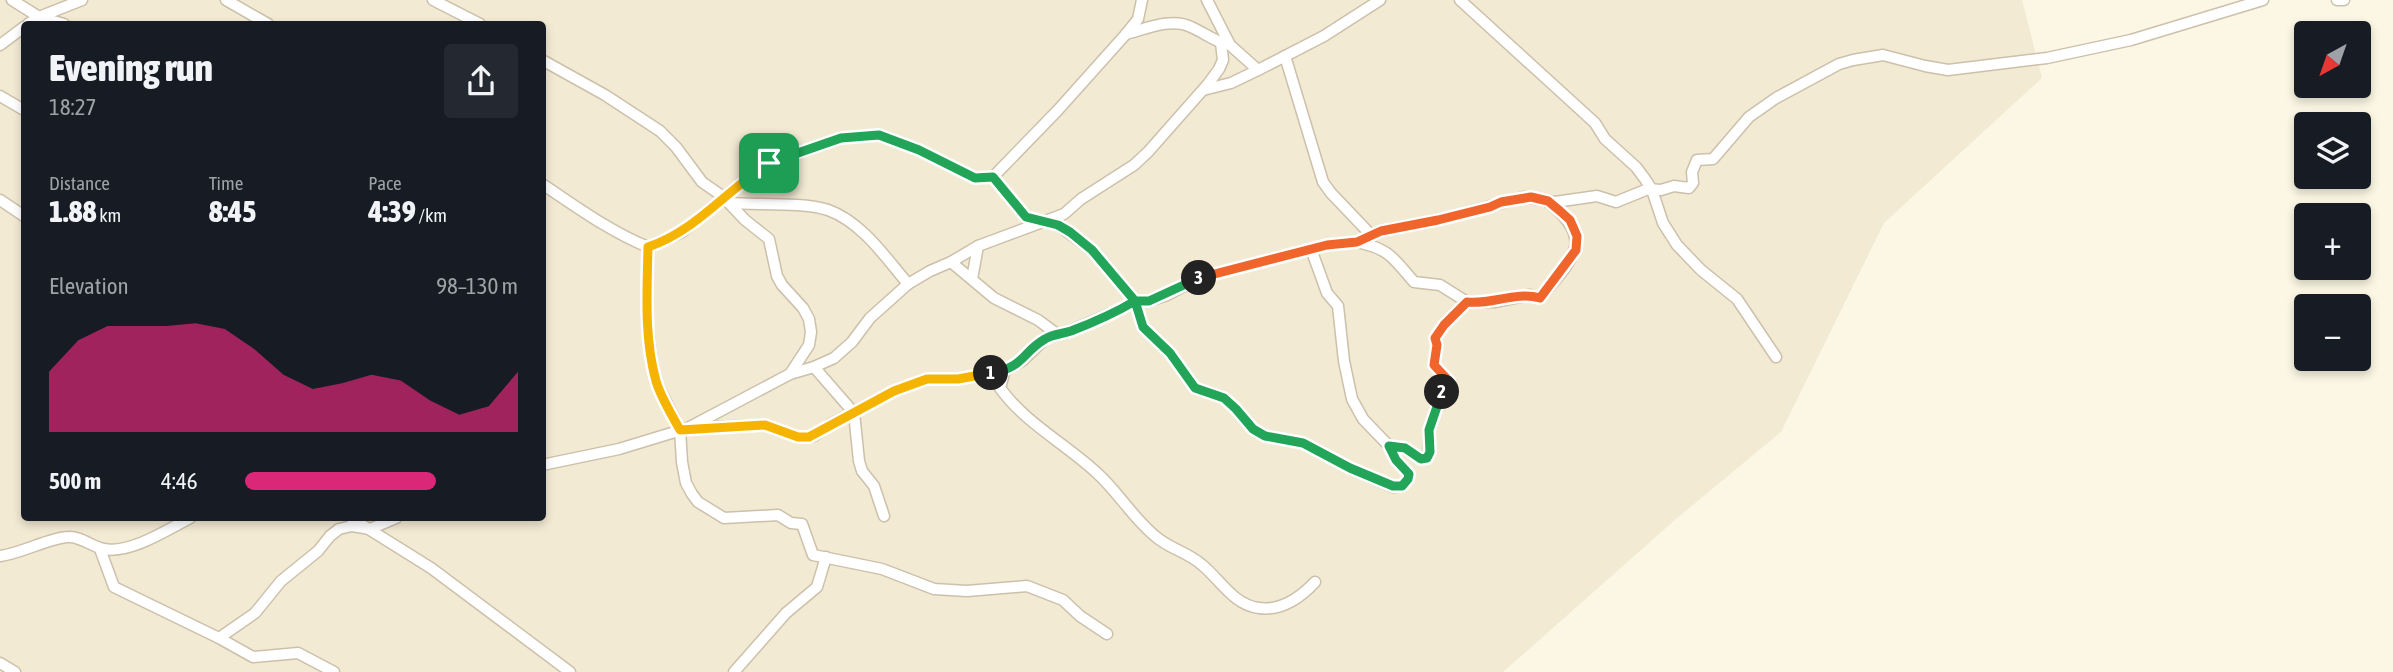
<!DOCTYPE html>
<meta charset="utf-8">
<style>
:root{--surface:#171b24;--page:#242831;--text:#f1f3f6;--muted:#9ea1a6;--accent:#db2777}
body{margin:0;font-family:"Asap Condensed",sans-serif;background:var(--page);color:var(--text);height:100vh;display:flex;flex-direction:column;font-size:26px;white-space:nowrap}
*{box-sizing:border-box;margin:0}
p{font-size:23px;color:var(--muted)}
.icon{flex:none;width:38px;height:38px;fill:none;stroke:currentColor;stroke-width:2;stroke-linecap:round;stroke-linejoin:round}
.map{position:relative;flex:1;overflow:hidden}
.sheet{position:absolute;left:21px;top:21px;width:525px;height:500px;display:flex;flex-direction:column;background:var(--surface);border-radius:7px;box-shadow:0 4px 10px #0003}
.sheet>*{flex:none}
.needle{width:46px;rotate:220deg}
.tools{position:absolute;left:2294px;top:21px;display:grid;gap:14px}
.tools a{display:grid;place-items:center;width:77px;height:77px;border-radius:7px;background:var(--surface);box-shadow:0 4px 10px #0003;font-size:35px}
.pin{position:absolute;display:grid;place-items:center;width:60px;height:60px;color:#fff;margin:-30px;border-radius:14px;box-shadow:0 4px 10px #0006}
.km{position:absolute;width:35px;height:35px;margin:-18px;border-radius:50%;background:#222;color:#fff;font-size:19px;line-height:35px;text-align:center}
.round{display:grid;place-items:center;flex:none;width:74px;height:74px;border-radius:7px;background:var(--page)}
.overview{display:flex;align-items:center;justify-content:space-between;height:119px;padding:0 28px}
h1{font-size:38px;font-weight:800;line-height:52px}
.figures{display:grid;grid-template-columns:repeat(3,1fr);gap:10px;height:119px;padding:7px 28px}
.figures div{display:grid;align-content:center}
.figures b{font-size:30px;font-weight:800}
.figures small{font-size:19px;font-weight:400}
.figures p{font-size:19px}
.chart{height:196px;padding:14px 28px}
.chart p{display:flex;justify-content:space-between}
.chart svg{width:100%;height:126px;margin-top:7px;fill:var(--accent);opacity:.7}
ul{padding:0 28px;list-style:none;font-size:23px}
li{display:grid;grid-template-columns:112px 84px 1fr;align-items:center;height:52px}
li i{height:18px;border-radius:9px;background:var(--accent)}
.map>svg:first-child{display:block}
.residential{fill:#f2ead3;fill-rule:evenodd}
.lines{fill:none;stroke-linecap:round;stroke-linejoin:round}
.street-casing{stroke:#ccc0ab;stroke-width:13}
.street{stroke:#fff;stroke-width:10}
.split-1-casing{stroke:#fff;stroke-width:14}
.split-2-casing{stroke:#fff;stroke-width:14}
.split-3-casing{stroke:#fff;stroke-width:14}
.split-4-casing{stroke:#fff;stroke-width:14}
.split-1{stroke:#f5b400;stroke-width:9}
.split-2{stroke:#22a559;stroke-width:9}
.split-3{stroke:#f0652b;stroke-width:9}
.split-4{stroke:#22a559;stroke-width:9}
</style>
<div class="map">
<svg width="2393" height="672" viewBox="0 0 2393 672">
<rect width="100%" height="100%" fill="#fbf7e4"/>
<path class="residential" d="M 0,0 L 2022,0 L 2042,78 L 1884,223 L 1781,432 L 1676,519 L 1503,672 L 0,672 ZM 24,24 L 542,24 L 542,518 L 24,518 Z"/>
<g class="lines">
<defs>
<g id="street">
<polyline points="12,0 39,17 64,24"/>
<polyline points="226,0 268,24"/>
<polyline points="433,0 480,24"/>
<polyline points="1207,0 1230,45 1258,70 1324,36 1380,0"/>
<polyline points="1460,0 1595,123 1605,139 1636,167 1645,179 1652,190 1663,223 1677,245 1701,270 1737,299 1776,357"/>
<polyline points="2337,0 2344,0"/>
<polyline points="28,24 39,17 82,0"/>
<path d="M 1126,34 C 1145,29 1172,17 1191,27 C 1203,32 1212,40 1226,44"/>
<polyline points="0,45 24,27"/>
<polyline points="1285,56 1323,182 1331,193 1372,236"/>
<path d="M 542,60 L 605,95 L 660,131 L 676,147 L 702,182 L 725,198 L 729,203 C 757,205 804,202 828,210 C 862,222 886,258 908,284"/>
<polyline points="1203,90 1231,83 1258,70"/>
<polyline points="0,96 24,110"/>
<polyline points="993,177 1026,217 1058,225 1092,250 1135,301 1143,327 1170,353 1195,388 1224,398 1236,409 1253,429 1265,436 1303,443 1350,468 1393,487 1402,486 1408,479 1409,474 1396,460 1389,446 1363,419 1352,399 1344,361 1338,306 1327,293 1311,249"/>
<path d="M 542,184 C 577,207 609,231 648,247 L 682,232 L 752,174 L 770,163 L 841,138 L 879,135 L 919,150 L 975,178 L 993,177 L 1058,110 L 1126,34 L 1138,19 L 1142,0"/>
<polyline points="0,200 24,216"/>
<polyline points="729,203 745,220 769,239 777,276 782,285 803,308 809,319 811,332 809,345 790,374"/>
<path d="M 1357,242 C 1390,249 1393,258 1414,282 L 1440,285 L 1467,302 L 1494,302 L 1530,295 L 1540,298 C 1572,260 1597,240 1548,202"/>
<polyline points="648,247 647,321 652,363 657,384 680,430 682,462 686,483 692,494 698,502 724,518 778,515 791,523 802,524 813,555 882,569 934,589 967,591 1027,586 1063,600 1080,616 1107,634"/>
<polyline points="951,262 994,298 1038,320 1057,334"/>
<polyline points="972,279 978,246"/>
<polyline points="814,367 854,413 859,461 862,471 874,486 884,516"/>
<path d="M 1005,370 L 1000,388 C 1025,423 1066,444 1097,473 C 1118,492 1133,518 1155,536 C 1168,548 1187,552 1201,564 C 1220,579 1233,605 1259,608 C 1281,611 1301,597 1315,582"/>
<polyline points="688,428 765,425 798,437 814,436 831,424 894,391 927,379 958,379 1005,370 1022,361 1046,338 1072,330 1121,309 1135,301 1149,301 1167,295 1199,278 1327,245 1357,242 1381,231 1438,220 1524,197 1555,202 1597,196 1616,202 1648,189 1661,190 1674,186 1689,188 1693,183 1692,172 1697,160 1713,159 1749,117 1776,98 1839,64 1853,60 1883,55 1925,66 1948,70 2047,58 2131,40 2263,0"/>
<polyline points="1389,446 1405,448 1421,459 1429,455 1429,430 1442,392 1449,381 1434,365 1437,345 1435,338 1444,325 1467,302"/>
<polyline points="542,465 619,449 688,428 790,374 814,367 834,358 852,342 870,318 908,284 930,271 951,262 978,246 1064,214 1081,199 1134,165 1148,152 1208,84 1219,69 1223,60 1221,43"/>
<polyline points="351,518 431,568 570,672"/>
<polyline points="100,549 114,587 219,638 253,657 298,653 334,672"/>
<path d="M 0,556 C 23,553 48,538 68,537 C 81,536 92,547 104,549 C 130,554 167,530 190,518"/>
<polyline points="219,638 255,613 281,581 318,551 330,536 339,529 352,526 370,529 396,518"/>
<polyline points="0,663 15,672"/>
<polyline points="734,672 786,613 817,587 826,557"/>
</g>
</defs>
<use href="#street" class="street-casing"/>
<use href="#street" class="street"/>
</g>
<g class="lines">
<defs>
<path id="split-1" d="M 769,163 C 728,189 696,231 648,247 C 647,292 644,338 656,381 C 661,398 672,415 680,430 L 765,425 L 798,437 L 809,437 L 894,391 L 927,379 L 958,379 L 991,373"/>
<path id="split-2" d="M 991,373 C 1025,367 1021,353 1045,339 C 1053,334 1062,334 1071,331 C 1092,323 1115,313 1135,301 L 1143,327 L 1170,353 L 1195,388 L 1224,398 L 1236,409 L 1253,429 L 1265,436 L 1303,443 L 1350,468 L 1393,486 L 1402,486 L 1408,479 L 1409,474 L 1396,460 L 1389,446 L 1405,448 L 1421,459 L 1427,458 L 1430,452 L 1429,430 L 1442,392"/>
<path id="split-3" d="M 1199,278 L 1327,245 L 1357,242 L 1381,231 L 1438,220 L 1490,207 L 1501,202 L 1531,197 L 1548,201 L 1560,211 L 1570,220 L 1577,236 L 1576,250 L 1540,298 C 1516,291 1491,305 1467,302 L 1444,325 L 1435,338 L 1437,345 L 1434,365 L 1449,381 L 1442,392"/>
<polyline id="split-4" points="769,163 841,138 879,135 919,150 975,178 993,177 1026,217 1058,225 1070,232 1092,250 1135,301 1149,301 1199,278"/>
</defs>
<use href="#split-1" class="split-1-casing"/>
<use href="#split-2" class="split-2-casing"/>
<use href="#split-3" class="split-3-casing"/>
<use href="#split-4" class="split-4-casing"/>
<use href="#split-1" class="split-1"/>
<use href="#split-2" class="split-2"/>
<use href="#split-3" class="split-3"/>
<use href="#split-4" class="split-4"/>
</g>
</svg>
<div class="tools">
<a><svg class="needle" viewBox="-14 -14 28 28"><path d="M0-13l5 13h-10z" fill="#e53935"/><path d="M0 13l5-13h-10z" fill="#9ea1a6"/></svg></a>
<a><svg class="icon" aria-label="layers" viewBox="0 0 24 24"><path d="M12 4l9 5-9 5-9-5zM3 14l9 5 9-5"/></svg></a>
<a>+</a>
<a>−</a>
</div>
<div class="pin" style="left:769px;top:163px;background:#1e9e55"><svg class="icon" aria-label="arrive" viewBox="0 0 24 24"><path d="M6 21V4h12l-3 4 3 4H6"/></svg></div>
<b class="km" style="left:991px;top:373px">1</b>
<b class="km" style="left:1442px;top:392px">2</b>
<b class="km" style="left:1199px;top:278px">3</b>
<section class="sheet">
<div class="overview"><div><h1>Evening run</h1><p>18:27</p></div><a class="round"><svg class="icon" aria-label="share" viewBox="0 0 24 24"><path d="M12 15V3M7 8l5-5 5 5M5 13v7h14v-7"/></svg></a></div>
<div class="figures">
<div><p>Distance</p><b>1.88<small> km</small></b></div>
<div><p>Time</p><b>8:45</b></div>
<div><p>Pace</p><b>4:39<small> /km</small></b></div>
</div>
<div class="chart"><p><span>Elevation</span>98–130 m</p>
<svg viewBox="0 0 160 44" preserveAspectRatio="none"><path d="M0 44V23L10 12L20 7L30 7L40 7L50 6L60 8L70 15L80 24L90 29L100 27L110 24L120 26L130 33L140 38L150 35L160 23V44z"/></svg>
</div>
<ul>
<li><b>500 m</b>4:46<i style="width:70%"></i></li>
</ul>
</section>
</div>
